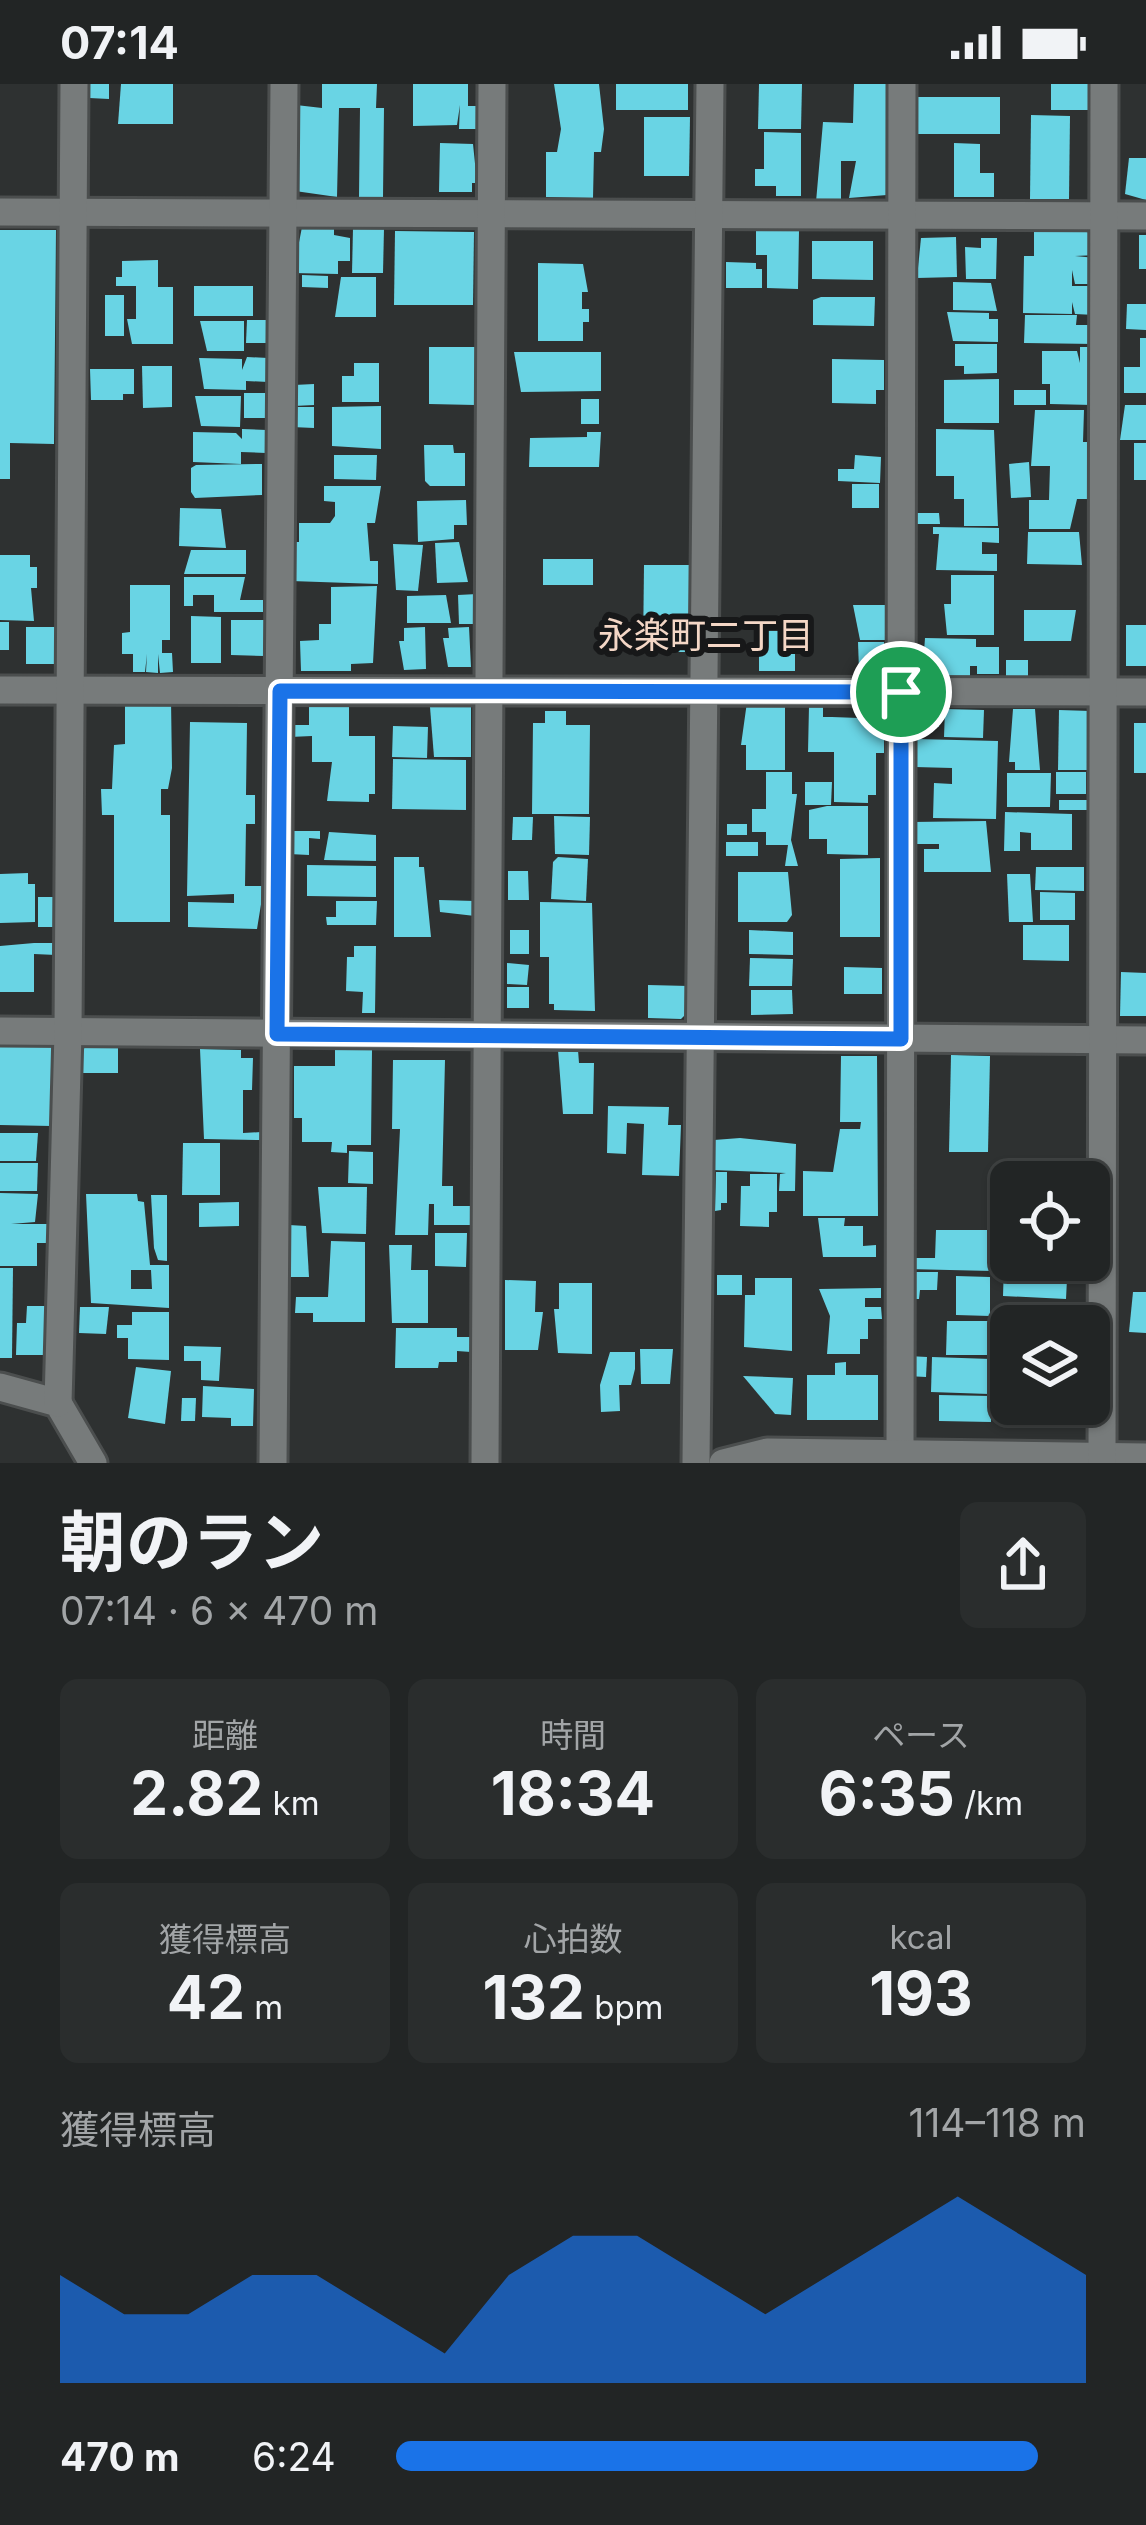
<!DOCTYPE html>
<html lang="ja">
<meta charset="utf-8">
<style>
:root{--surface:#222525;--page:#2a2d2d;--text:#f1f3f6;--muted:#a2a5a7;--line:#3f4242;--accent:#1a73e8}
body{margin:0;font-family:Inter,"Noto Sans JP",sans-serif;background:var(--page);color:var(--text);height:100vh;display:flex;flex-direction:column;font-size:45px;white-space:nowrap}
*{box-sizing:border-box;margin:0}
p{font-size:39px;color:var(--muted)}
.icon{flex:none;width:66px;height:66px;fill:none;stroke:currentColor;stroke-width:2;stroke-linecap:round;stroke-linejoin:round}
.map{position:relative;height:1379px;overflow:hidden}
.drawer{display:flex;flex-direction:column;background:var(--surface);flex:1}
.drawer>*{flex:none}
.controls{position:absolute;left:990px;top:1077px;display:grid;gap:24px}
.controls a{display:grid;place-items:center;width:120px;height:120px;border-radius:18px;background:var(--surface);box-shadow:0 3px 9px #0004,0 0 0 3px var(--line);font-size:60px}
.pin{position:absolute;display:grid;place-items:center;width:102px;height:102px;color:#fff;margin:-51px;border:6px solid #fff;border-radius:50%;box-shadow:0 3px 12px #0007}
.round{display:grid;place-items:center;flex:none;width:126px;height:126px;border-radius:18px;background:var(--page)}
.summary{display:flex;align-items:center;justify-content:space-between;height:204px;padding:0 60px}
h1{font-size:66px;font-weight:700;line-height:90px}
.figures{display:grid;grid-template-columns:repeat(3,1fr);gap:18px;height:204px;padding:12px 60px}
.figures div{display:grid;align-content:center;border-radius:18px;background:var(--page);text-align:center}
.figures b{font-size:60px;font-weight:700}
.figures small{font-size:33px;font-weight:400}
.figures p{font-size:33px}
.chart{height:336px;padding:24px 60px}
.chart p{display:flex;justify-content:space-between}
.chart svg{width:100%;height:216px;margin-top:12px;fill:var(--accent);opacity:.7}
ul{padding:0 60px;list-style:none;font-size:39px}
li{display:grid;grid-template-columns:192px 144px 1fr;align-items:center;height:90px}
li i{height:30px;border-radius:15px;background:var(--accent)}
.status{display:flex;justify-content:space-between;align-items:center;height:84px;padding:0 60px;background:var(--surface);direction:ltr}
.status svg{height:33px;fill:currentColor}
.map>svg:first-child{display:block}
.building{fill:#69d4e4;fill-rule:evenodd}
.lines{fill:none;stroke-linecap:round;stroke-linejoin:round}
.minor-casing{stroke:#4b4e4e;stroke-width:33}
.minor{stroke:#777b7b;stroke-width:27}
.route-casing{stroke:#fff;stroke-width:24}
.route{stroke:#1a73e8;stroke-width:15}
.labels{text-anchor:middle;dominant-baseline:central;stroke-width:12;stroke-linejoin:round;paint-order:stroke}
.neighbourhood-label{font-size:36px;fill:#f4d7c6;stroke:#171819}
</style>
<div class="status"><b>07:14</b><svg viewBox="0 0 49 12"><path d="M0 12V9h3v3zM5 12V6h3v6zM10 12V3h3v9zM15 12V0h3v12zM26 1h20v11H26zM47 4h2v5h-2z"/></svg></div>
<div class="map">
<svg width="1146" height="1379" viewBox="0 0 1146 1379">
<rect width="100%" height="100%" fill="#2e3131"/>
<g class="building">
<polygon points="89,0 109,0 109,15 89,14"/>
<polygon points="121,0 173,0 173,40 118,40"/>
<polygon points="322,0 377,0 376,24 384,24 383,113 359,113 360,24 339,24 337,113 295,107 296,21 322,24"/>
<polygon points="413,0 468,0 468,22 481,22 481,45 459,45 460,21 457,41 413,42"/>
<polygon points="554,0 599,0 604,45 601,68 594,68 593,114 546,113 546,68 557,68 561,45"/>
<rect x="616" y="0" width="72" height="26"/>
<polygon points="759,0 802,0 801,45 758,45"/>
<polygon points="854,0 889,0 887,111 849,114 856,77 841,77 841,118 816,118 823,38 853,39"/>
<rect x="1051" y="0" width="38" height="26"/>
<rect x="915" y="13" width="85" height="37"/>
<polygon points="1031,31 1070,32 1069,115 1030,115"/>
<polygon points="644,33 690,33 689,92 644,92"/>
<polygon points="764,48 801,49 801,112 776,112 776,102 755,102 755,85 764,85"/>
<polygon points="440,59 473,60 477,99 472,99 472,108 439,108"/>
<polygon points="954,59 980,60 980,89 994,89 994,113 954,113"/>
<polygon points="1129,74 1146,74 1146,116 1125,110"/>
<polygon points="303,138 334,138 334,151 350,154 350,177 338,177 338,190 293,189"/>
<polygon points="1034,142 1086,143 1086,148 1096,149 1097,171 1075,172 1096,174 1096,200 1075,200 1072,186 1072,202 1096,202 1095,231 1075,230 1072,218 1072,230 1023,229 1024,172 1034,172"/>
<polygon points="353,144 384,144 383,189 352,189"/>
<polygon points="0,146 56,146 54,360 10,359 10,395 0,395"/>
<polygon points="756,146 799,147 798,205 767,204 767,171 756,171"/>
<polygon points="395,147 474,148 473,221 394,221"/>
<rect x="1139" y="151" width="7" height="34"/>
<polygon points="956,153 957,193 917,194 921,154"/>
<polygon points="981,154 997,154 996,195 966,195 965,163 981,164"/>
<polygon points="812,157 873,157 873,196 812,195"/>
<polygon points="158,176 158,203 173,203 173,260 132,260 127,235 136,235 136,202 116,202 116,193 122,193 122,177"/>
<polygon points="726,178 756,179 756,185 762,185 762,204 726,204"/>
<polygon points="538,179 583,180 588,208 582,208 582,225 589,225 589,238 583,238 583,257 538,257"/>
<polygon points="302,191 328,192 328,204 302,203"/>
<polygon points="341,193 376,193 376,233 335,233"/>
<polygon points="953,198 991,199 997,227 953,226"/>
<rect x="194" y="202" width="59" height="30"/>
<rect x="105" y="211" width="19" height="41"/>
<polygon points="821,213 875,213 874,242 813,241 813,216"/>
<polygon points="1127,220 1146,220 1146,246 1126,245"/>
<polygon points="947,228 989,229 989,235 998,235 998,258 953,257"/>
<polygon points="1025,231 1077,231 1076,241 1095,241 1095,260 1024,259"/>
<polygon points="247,236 268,236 268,259 246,259"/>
<polygon points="200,237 244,237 244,267 207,267"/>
<polygon points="1140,254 1146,254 1146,309 1124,309 1124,283 1140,283"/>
<polygon points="955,260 997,260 997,289 964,290 964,282 955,282"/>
<polygon points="429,263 476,263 475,321 429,320"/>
<polygon points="1080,263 1096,263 1092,321 1050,320 1050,300 1042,300 1042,267 1077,267 1080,279"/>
<polygon points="514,268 601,268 601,307 521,308"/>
<polygon points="247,273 268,274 268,298 246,297 246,306 204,305 199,274 242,275 242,286"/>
<polygon points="832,275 884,276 884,306 876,306 876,320 832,319"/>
<polygon points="354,279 379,279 379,318 342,318 342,292 354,292"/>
<polygon points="142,282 172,282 172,323 143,324"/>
<polygon points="90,285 134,285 134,310 123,310 123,316 91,316"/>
<polygon points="999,295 999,339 944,339 944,296"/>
<polygon points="314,300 314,321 294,322 294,301"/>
<rect x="1014" y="306" width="32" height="15"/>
<rect x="244" y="309" width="22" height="25"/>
<polygon points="195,312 241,312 240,343 201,342"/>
<rect x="581" y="315" width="18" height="25"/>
<polygon points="1125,321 1146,321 1146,356 1120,356"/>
<polygon points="381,322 381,365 332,362 332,323"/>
<polygon points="293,323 314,323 314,344 292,343"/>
<polygon points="1035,326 1084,326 1083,358 1097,358 1097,382 1089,382 1089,415 1077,415 1070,445 1029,445 1029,416 1049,416 1050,382 1031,382"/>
<polygon points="242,345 267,346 266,369 241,368 241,380 193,378 193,348 236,349 242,355"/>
<polygon points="936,345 994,346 998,442 964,442 964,415 954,415 954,392 936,392"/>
<polygon points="587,348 601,348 599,383 529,383 530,354 587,353"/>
<rect x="1134" y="359" width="12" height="37"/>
<polygon points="424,361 453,361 454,369 465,369 465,402 430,402 425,397"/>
<polygon points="334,371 377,371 376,396 334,395"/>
<polygon points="855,371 881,373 880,399 838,397 838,385 854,385"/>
<polygon points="1029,378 1031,413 1011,414 1009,380"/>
<polygon points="262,380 262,411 195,414 191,408 191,384 196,381"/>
<rect x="852" y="400" width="27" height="24"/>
<polygon points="324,402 381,402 375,439 367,439 370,477 378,477 378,500 291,497 292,458 299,458 299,439 330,439 335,432 335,418 324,417"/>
<polygon points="466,416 467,441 454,441 454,455 418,458 417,417"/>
<polygon points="180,424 221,425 226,464 179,462"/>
<polygon points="915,429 939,429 940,440 915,440"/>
<polygon points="933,443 999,444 999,459 982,458 982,470 997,470 997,487 936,486 939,450 933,450"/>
<polygon points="1028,448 1079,448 1082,481 1027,480"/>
<polygon points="459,458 468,498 437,499 435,459"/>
<polygon points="393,460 423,461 418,507 396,506"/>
<polygon points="191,466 246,466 246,490 184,490"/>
<polygon points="0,471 30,471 30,483 37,483 37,504 31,504 34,537 0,536"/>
<rect x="543" y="475" width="50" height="26"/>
<polygon points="644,481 690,481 689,568 643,568"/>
<polygon points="951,491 994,491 994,551 947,551 944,520 951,520"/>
<polygon points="184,493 245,493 240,516 263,516 263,528 214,528 214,511 193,511 193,522 184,522"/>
<polygon points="130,501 170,501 170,556 162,556 162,569 172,569 173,588 160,589 158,570 158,589 146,588 147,570 145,588 133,588 133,570 122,570 122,549 130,548"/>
<polygon points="377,502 373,579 351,580 351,587 301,587 300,557 319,556 319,540 331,540 331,503"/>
<polygon points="477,510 477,540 459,540 458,511"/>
<polygon points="446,511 451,539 407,539 407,512"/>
<polygon points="853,521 885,521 885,556 860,556"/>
<polygon points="1024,526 1076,526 1071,557 1024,557"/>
<polygon points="191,532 221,533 221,579 191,579"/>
<polygon points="231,536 264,536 264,572 231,571"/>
<rect x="0" y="538" width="9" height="28"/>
<rect x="1126" y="541" width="20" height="41"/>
<rect x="26" y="543" width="32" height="37"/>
<polygon points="425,543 426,585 404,586 399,557 404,557 404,544"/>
<polygon points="469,543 471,583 448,583 443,554 449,554 448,544"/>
<rect x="759" y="547" width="36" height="40"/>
<polygon points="925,554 976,555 976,563 999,563 999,590 977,590 977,582 970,582 970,595 922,595"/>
<polygon points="858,558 884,558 884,587 859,586"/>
<rect x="1006" y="576" width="22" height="16"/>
<polygon points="171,616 172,684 168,705 161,705 161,731 170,731 170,838 114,838 114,731 102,731 101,705 112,705 114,661 125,660 125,617"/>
<polygon points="747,618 785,618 785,686 746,686 746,661 741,661"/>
<polygon points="309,622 349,622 349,652 375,652 375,710 369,710 369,718 327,717 332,678 312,678 312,652 290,653 290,641 309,641"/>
<polygon points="809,622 823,622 823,633 832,633 859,634 859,624 884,623 884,669 876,669 876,711 868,711 868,719 834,718 834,668 808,668"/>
<polygon points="430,623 471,623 471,673 434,673"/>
<polygon points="945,625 984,626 983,654 944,653"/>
<polygon points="1013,625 1035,625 1040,686 1015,686 1015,678 1009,678"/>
<polygon points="1059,626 1091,627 1091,686 1058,686"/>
<polygon points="545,627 566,627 566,641 590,641 589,730 532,730 533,639 545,639"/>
<polygon points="920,627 939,627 939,643 919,643"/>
<polygon points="190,638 247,639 246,711 255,711 255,740 246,740 245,802 264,802 257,845 188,843 188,818 234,819 234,810 187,812"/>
<rect x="1134" y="639" width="12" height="50"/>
<polygon points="393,642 428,643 427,674 392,673"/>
<polygon points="916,655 998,657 996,735 933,734 934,699 952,700 952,684 915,683"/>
<polygon points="393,675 466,676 466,726 392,725"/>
<polygon points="766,688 792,688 792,710 797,710 791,756 798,782 785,782 788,761 766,761 766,748 752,748 752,725 766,725"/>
<rect x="1056" y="688" width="30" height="22"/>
<polygon points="1007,689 1051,689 1050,723 1007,723"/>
<polygon points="805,698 832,698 831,721 805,721"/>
<rect x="1059" y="716" width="33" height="10"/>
<polygon points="827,722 868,722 868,771 827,770 827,755 809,755 809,726"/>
<polygon points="1005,728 1072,730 1072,766 1031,766 1031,749 1020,748 1020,767 1004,767"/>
<polygon points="554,732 590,733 589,771 555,770"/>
<polygon points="513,733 533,733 532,756 512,756"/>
<polygon points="986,737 991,788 924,788 924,765 939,765 939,760 912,760 912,738"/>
<rect x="727" y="740" width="20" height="11"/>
<polygon points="290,747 320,747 320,755 309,754 309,771 289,770"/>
<polygon points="329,748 376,751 376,777 324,776"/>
<rect x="726" y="758" width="32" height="14"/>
<polygon points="394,773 419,773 419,783 424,783 431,853 394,853"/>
<polygon points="558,773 588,775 586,817 551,815 553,778"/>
<polygon points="880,774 880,853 840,853 840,775"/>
<polygon points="307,781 376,782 376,813 307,812"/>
<polygon points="1036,783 1084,783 1084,807 1035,806"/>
<polygon points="508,787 528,787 529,816 508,816"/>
<polygon points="738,788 788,788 792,831 787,838 738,838"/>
<polygon points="28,789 28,800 35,800 35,838 0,839 0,790"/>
<polygon points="1007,790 1030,790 1033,838 1009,838"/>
<polygon points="1040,808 1075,809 1075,836 1040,836"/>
<rect x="38" y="813" width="20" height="30"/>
<polygon points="439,816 475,817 475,832 440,828"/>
<polygon points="336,817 377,817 376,841 327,841 326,833 336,833"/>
<polygon points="540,818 592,819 595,927 554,926 554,920 549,920 549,873 540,873"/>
<polygon points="1023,841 1069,841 1069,877 1023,876"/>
<rect x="510" y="846" width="19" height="24"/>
<polygon points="749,846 793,848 793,871 749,870"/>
<polygon points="34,859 56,859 56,871 34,870 34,908 0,908 0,862"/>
<polygon points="354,862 376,862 375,929 362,929 363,908 346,907 347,873 354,873"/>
<polygon points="750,874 793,875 792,902 749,902"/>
<polygon points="507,879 529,881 527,901 507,900"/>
<polygon points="844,883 882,884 882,910 844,910"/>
<polygon points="1121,888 1146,889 1146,932 1120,932"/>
<polygon points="648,901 689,902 689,927 681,935 648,934"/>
<rect x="507" y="903" width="22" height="21"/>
<polygon points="751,906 792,906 793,930 751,931"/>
<polygon points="0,959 53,960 51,1042 0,1041"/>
<polygon points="89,960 118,961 118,989 81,989 80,968"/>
<polygon points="200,965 241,966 241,974 253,974 252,1006 243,1006 243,1049 261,1048 261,1056 204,1055"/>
<polygon points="335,965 372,966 371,1061 347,1061 347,1069 331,1068 332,1058 302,1058 302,1034 294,1034 294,982 335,982"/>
<polygon points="558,966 578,966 579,979 594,979 593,1030 563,1030"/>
<polygon points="951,971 990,972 988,1068 949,1068"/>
<polygon points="841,972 877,972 878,1132 803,1132 803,1087 833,1088 840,1045 860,1045 861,1038 840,1038"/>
<polygon points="393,976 445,976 442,1102 453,1102 453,1122 471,1122 471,1141 434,1141 434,1120 429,1120 428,1151 395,1151 400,1045 392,1045"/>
<polygon points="608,1022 669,1023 668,1041 681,1041 679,1092 642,1091 644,1040 627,1039 626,1070 607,1069"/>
<polygon points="0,1049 38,1049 36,1077 0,1077"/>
<polygon points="740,1054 796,1060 795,1107 779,1107 780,1090 786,1089 713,1086 714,1056"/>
<polygon points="183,1059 220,1059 220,1111 182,1111"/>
<polygon points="349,1067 373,1068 373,1100 348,1099"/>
<polygon points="0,1079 38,1079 37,1107 0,1107"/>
<polygon points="716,1088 727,1088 727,1119 721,1119 721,1126 715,1127"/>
<polygon points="750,1090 777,1090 777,1128 769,1128 769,1143 740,1142 741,1102 750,1102"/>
<polygon points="318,1103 367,1103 366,1150 322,1149"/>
<polygon points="0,1109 38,1110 35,1138 11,1140 52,1140 52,1159 37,1159 37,1182 0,1182"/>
<path d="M 86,1110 L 137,1110 L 138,1117 L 144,1118 L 150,1181 L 169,1181 L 169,1224 L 91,1219 ZM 131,1186 L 151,1186 L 152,1205 L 131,1205 Z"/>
<polygon points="151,1111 167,1111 167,1177 158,1176 154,1164"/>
<polygon points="239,1118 239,1142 199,1143 199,1119"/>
<polygon points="1003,1125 1011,1125 1011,1162 1002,1162"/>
<polygon points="818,1134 845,1134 844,1142 863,1142 863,1162 876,1161 876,1173 823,1173"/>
<polygon points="289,1141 306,1142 309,1193 288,1193"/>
<polygon points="936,1146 992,1146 992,1187 907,1185 907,1174 935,1174"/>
<polygon points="435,1149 467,1149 466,1183 435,1182"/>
<polygon points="331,1157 365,1158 365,1238 313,1238 313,1229 295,1229 296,1213 328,1213"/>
<polygon points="389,1161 412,1161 411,1186 428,1186 428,1239 392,1239"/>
<polygon points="1004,1180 1058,1181 1058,1194 1067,1195 1066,1215 1003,1212"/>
<polygon points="0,1184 13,1184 12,1274 0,1274"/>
<polygon points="909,1188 938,1188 937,1206 920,1206 919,1215 907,1215"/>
<rect x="717" y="1191" width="25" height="20"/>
<polygon points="956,1192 990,1193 990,1232 956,1231"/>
<polygon points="755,1194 792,1194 792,1267 744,1263 745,1211 755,1211"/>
<polygon points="505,1196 536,1197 535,1228 543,1228 538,1266 505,1266"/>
<polygon points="559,1199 592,1199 592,1270 558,1269 554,1225 559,1225"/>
<polygon points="881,1204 881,1214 865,1214 865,1223 881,1223 882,1235 868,1235 868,1255 860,1255 860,1270 827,1270 830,1232 819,1205"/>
<polygon points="1133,1208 1146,1208 1146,1249 1129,1248"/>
<rect x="1040" y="1219" width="36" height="23"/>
<polygon points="1000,1220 1031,1220 1030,1236 1000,1236"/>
<polygon points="27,1222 55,1222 54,1271 16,1271 17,1239 26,1239"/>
<polygon points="80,1223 109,1223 106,1250 79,1249"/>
<polygon points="132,1228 169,1228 169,1276 128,1275 128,1254 117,1254 117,1241 132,1241"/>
<polygon points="947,1237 990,1237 990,1271 946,1271"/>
<polygon points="396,1244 457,1244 457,1253 471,1253 471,1268 457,1267 457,1278 439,1278 438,1284 395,1284"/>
<polygon points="184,1262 221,1263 219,1297 201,1296 201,1277 184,1277"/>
<polygon points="640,1265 673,1265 670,1300 641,1300"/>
<polygon points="610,1268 635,1268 635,1285 631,1301 619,1301 620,1327 601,1328 600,1301"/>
<polygon points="1007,1268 1011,1268 1011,1320 1069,1320 1069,1340 1006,1340"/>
<polygon points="908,1272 927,1273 926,1293 907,1292"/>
<polygon points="932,1273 991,1275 989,1310 931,1308"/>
<polygon points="846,1278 846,1291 878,1291 878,1336 807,1336 807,1291 835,1291 835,1279"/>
<polygon points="136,1283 171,1287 165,1340 128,1334"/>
<polygon points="743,1292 793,1294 791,1331 775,1330"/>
<polygon points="203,1302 254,1305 253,1342 231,1342 231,1334 202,1333"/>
<polygon points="939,1311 991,1312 991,1338 939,1337"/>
<polygon points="182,1314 196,1314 195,1337 181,1337"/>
</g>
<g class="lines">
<defs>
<g id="minor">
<polyline points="0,128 1146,132"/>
<polyline points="0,606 1146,608"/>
<polyline points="0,947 1146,956"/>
<polyline points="0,1303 58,1319 93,1379"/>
<polyline points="58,1319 68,948 74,0"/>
<polyline points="900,1370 902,0"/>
<polyline points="273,1379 284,0"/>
<polyline points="485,1379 492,0"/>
<polyline points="696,1379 710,0"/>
<polyline points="723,1379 767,1368 1146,1373"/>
<polyline points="1102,1379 1104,0"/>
</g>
</defs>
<use href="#minor" class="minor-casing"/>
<use href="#minor" class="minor"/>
</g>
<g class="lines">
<defs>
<polygon id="route" points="280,607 901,608 901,955 277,950"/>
</defs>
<use href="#route" class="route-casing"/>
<use href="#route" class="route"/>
</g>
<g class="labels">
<g class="neighbourhood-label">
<text x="706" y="551">永楽町二丁目</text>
</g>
</g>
</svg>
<div class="controls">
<a><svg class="icon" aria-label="locate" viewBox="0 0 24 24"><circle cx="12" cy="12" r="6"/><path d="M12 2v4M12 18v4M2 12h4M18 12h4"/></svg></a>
<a><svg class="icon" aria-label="layers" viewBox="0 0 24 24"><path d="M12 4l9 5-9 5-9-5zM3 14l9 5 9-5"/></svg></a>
</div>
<div class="pin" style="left:901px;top:608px;background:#1e9e55"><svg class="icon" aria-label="arrive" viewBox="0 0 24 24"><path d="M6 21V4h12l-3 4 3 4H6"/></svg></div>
</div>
<section class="drawer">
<div class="summary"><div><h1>朝のラン</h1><p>07:14 · 6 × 470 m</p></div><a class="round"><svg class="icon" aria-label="share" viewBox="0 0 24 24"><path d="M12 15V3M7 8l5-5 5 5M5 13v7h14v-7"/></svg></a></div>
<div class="figures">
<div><p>距離</p><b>2.82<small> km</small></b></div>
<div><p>時間</p><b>18:34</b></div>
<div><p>ペース</p><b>6:35<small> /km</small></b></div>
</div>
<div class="figures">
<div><p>獲得標高</p><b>42<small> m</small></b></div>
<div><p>心拍数</p><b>132<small> bpm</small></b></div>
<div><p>kcal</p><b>193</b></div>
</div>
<div class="chart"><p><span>獲得標高</span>114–118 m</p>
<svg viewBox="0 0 160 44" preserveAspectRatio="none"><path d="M0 44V22L10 30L20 30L30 22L40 22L50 30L60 38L70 22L80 14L90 14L100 22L110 30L120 22L130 14L140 6L150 14L160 22V44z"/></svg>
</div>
<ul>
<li><b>470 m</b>6:24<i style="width:93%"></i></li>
</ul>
</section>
